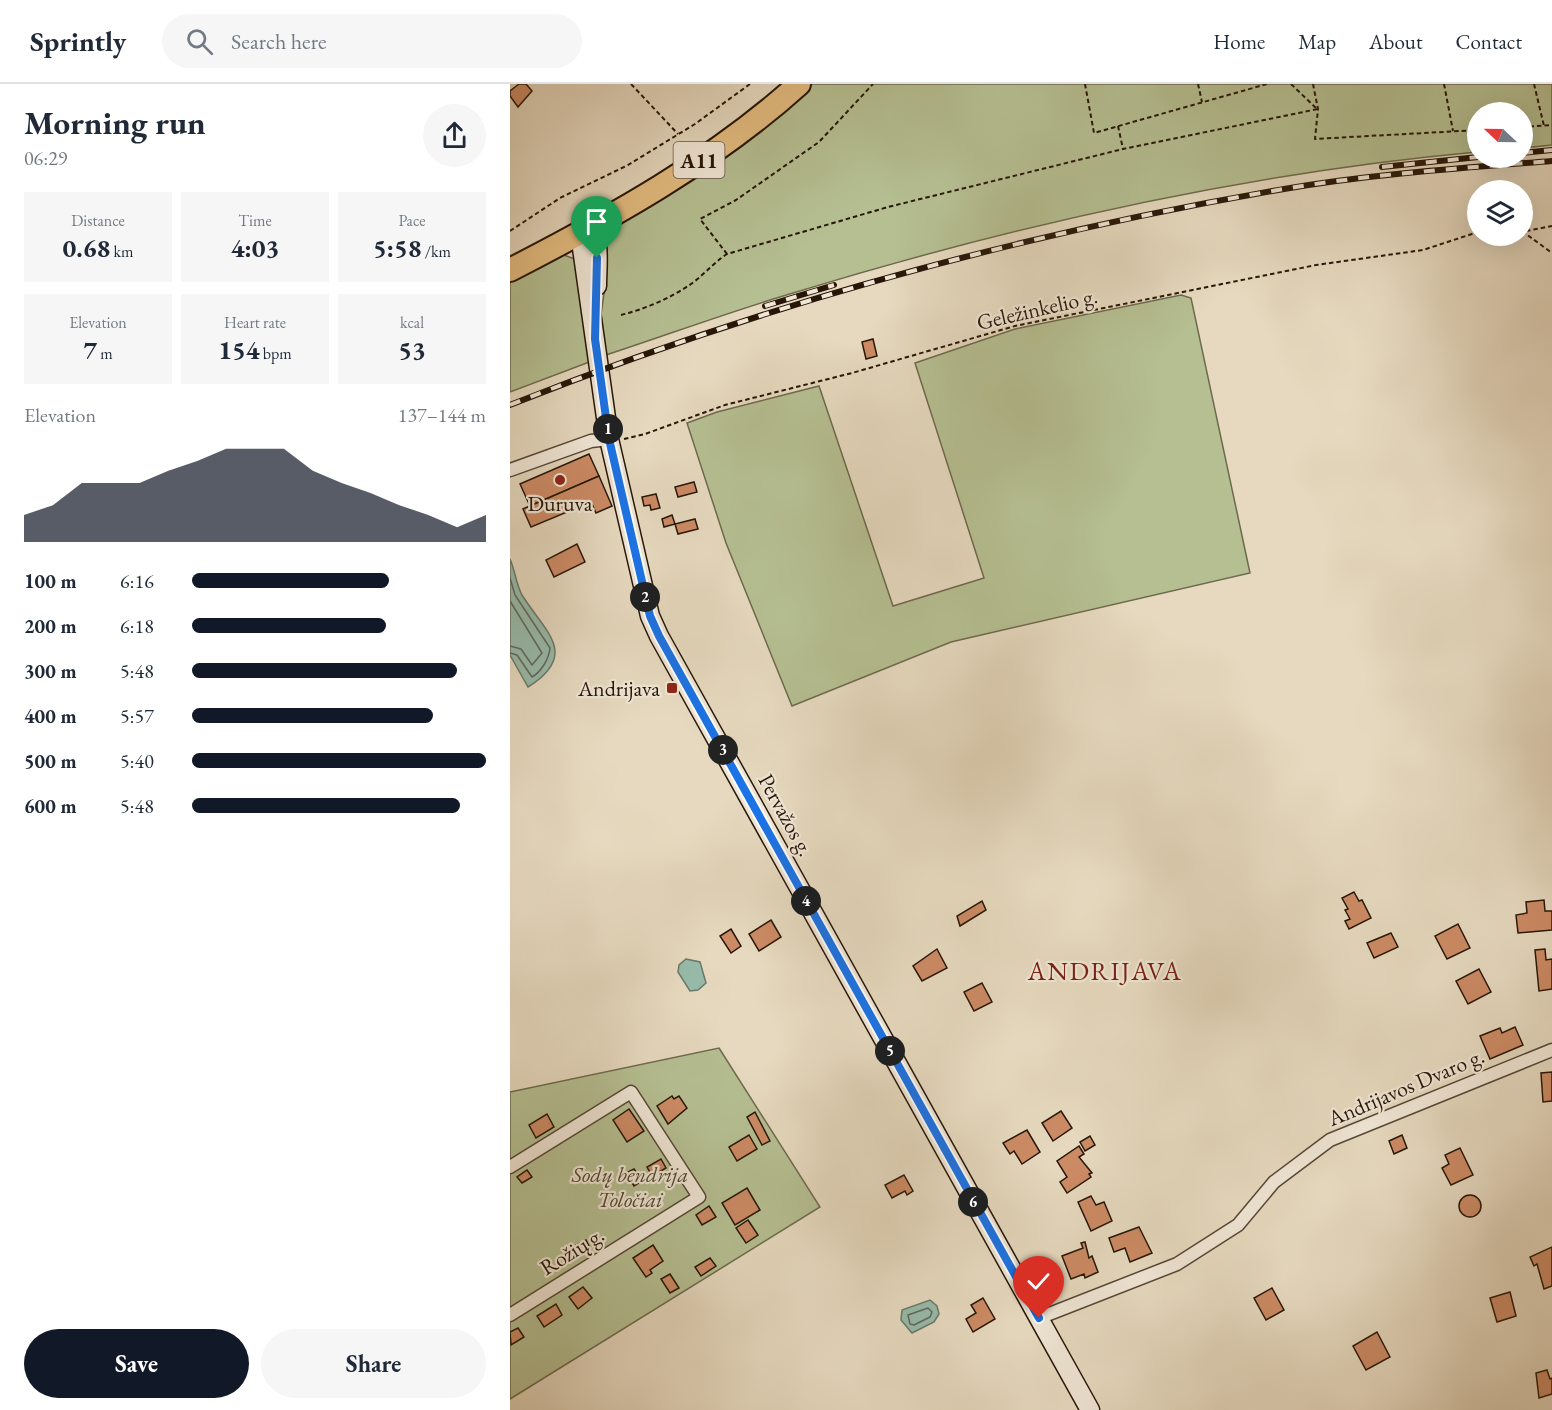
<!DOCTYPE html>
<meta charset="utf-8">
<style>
:root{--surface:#fff;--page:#f6f6f7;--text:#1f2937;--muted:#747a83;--line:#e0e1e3;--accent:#111827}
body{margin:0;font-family:"EB Garamond",serif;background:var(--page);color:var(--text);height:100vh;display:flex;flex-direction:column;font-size:22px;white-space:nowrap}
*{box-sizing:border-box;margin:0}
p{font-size:20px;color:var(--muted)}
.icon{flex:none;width:33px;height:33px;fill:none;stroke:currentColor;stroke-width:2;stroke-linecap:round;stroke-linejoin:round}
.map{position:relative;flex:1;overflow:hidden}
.details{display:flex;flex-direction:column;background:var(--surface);width:510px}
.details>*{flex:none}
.needle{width:39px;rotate:292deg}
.tools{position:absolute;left:957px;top:18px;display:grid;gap:12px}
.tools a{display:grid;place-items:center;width:66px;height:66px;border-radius:50%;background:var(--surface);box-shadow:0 6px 24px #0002;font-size:30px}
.pin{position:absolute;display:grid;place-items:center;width:51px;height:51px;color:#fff;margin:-62px -26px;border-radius:50% 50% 50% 0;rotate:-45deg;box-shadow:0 0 6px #0007}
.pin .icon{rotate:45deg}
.km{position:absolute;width:30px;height:30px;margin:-15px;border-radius:50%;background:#222;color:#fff;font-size:16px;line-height:30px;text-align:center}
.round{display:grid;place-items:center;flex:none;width:63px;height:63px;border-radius:32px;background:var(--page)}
.headline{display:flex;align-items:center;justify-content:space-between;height:102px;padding:0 24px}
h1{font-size:33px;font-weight:700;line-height:45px}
.metrics{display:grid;grid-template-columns:repeat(3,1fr);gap:9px;height:102px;padding:6px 24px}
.metrics div{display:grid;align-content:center;border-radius:0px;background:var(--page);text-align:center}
.metrics b{font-size:26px;font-weight:700}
.metrics small{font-size:16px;font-weight:400}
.metrics p{font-size:16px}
.chart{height:168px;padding:12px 24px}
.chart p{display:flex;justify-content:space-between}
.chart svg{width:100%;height:108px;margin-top:6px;fill:var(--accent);opacity:.7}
.primary-button{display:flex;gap:12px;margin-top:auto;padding:12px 24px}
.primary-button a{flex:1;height:69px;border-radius:36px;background:var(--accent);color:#fff;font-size:24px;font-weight:700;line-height:69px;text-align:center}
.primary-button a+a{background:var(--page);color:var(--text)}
ul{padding:0 24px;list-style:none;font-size:20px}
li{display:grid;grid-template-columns:96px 72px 1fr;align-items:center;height:45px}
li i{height:15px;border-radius:8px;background:var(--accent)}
header{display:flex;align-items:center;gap:36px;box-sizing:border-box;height:84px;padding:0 30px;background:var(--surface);border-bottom:2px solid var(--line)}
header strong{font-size:28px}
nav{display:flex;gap:33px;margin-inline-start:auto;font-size:21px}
.search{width:420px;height:54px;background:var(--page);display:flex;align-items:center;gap:15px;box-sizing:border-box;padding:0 21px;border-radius:33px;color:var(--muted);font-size:22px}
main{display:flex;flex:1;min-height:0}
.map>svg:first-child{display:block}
.green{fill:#b5bf92;stroke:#6e6a4d;stroke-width:1.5}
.water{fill:#97bbab;stroke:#6a796a;stroke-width:1.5}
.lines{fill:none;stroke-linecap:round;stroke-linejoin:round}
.shore{stroke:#5f685a;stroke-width:1.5}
.building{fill:#cc8b65;stroke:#271608;stroke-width:1.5}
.street-casing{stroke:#574736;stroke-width:15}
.secondary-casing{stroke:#271608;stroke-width:21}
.highway-casing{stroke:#271608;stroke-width:26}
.path{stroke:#271608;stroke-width:2;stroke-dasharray:4.5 3;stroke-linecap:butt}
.street{stroke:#efe6d5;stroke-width:12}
.secondary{stroke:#efe6d5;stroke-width:18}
.highway{stroke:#e3bc80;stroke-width:22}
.rail-casing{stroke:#271608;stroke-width:6}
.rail{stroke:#efe6d5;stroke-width:4;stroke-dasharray:11;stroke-linecap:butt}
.route-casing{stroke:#fff;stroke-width:12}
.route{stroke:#1a73e8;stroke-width:8}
.poi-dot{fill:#8f2418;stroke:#efe6d5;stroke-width:2}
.labels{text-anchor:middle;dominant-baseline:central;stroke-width:4.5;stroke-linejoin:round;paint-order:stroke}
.shield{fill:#efe6d5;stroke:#635446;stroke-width:1.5}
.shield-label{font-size:21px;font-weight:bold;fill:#271608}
.street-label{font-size:22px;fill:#271608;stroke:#efe6d5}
.poi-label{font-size:22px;fill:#271608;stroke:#efe6d5}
.park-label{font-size:22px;font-style:italic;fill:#524931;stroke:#efe6d5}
.quarter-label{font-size:26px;letter-spacing:1.5px;fill:#7a1f14;stroke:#efe6d5}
</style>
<header>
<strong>Sprintly</strong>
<div class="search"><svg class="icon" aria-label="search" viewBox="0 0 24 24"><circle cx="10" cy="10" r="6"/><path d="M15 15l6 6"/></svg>Search here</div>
<nav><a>Home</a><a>Map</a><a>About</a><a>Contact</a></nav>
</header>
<main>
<section class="details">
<div class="headline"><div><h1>Morning run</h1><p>06:29</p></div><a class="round"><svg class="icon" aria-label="share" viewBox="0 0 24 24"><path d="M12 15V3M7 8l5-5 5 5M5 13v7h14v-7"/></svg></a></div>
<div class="metrics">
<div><p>Distance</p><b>0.68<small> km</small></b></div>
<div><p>Time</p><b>4:03</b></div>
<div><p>Pace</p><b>5:58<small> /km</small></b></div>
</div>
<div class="metrics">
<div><p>Elevation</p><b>7<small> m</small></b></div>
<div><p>Heart rate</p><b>154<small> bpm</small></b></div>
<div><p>kcal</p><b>53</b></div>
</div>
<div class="chart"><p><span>Elevation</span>137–144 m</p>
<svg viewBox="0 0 160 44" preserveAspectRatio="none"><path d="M0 44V33L10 29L20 20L30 20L40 20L50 15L60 11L70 6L80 6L90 6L100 15L110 20L120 24L130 29L140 33L150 38L160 33V44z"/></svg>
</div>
<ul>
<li><b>100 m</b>6:16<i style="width:67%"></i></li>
<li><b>200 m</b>6:18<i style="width:66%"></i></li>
<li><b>300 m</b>5:48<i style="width:90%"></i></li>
<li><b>400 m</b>5:57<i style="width:82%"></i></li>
<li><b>500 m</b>5:40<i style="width:100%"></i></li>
<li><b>600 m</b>5:48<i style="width:91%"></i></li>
</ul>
<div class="primary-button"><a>Save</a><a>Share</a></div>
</section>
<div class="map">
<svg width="1042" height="1326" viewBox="0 0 1042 1326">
<rect width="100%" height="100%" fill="#e6d9bf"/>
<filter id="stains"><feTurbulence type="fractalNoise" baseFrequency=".00333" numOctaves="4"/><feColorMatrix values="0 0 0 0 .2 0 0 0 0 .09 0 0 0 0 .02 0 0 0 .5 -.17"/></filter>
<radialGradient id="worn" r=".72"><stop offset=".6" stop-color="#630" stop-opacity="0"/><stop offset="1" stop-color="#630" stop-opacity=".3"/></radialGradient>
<g class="green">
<path d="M 300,0 L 1042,0 L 1042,61 L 1013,64 L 1012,28 L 968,28 L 967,68 C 736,89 505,141 283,209 C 219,228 157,251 93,272 L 89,246 L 95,202 L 94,160 L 97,147 L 271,25 Z"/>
<polygon points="51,170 65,175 82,277 0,308 0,191"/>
<polygon points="671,211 681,214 740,489 441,558 282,622 216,459 177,339 207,328 309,302 383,522 474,494 405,279 505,245"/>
<polygon points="209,964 310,1123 0,1315 0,1008"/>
</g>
<g class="water">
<path d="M 0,475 C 5,486 6,500 12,511 C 35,548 70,570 18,603 L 0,571 Z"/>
<polygon points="176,875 190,878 196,899 188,906 180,907 168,888 169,881"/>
<polygon points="420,1216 427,1222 429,1230 424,1238 402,1249 391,1236 392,1226"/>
</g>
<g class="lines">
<g class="shore">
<path d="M 0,494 L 5,511 L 40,564 C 39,575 31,588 22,593 L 7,571 L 0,569"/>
<polyline points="0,517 32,569 22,581 11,565 0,562"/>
<polygon points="418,1224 422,1228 420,1233 404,1241 400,1240 398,1231"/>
</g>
</g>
<g class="building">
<polygon points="9,0 16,0 22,7 8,23 0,12 0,7"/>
<polygon points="363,255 367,272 356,275 352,258"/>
<polygon points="79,370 89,392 20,422 10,400"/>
<polygon points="89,392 102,422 86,429 81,418 21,443 13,425"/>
<polygon points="184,398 187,408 168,413 165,403"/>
<polygon points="146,410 150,424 141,426 140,421 134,422 132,413"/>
<polygon points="162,431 165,440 154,443 152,435"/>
<polygon points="185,435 188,445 168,450 165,440"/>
<polygon points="67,460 75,478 44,493 36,476"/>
<polygon points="844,808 849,817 852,816 861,834 839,845 835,837 840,835 835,826 838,825 832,814"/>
<polygon points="1034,816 1035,827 1042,827 1042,846 1008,849 1006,831 1017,829 1016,818"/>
<polygon points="472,817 476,826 450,842 447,832"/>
<polygon points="261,836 271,853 249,867 239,850"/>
<polygon points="948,840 960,864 937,875 925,852"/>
<polygon points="221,845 231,862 221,869 210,852"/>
<polygon points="881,849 888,863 864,874 857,859"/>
<polygon points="427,865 437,884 412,897 403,882"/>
<polygon points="1035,865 1036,876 1042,875 1042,905 1029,907 1025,866"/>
<polygon points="969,885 981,908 958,920 946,897"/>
<polygon points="472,899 482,918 464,927 454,908"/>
<polygon points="1005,943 1013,961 980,975 970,952 990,944 992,949"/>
<polygon points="1042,988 1042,1017 1033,1018 1031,989"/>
<polygon points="162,1012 164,1015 169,1012 177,1024 158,1040 147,1022"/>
<polygon points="119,1025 134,1047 117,1058 103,1036"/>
<polygon points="551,1027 562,1044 543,1057 532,1039"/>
<polygon points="245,1028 260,1057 252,1061 237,1033"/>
<polygon points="37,1030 44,1043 26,1054 19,1041"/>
<polygon points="517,1046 530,1068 512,1080 504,1067 500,1070 493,1059"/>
<polygon points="239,1051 247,1065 227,1077 219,1063"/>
<polygon points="892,1051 897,1064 884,1070 879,1057"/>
<polygon points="580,1052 585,1061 575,1067 570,1058"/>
<polygon points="569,1062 574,1070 569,1073 582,1089 579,1090 581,1093 557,1109 550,1098 557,1093 547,1077"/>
<polygon points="950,1064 963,1091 941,1101 932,1084 939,1080 935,1071"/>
<polygon points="151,1075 156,1084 142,1092 137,1083"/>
<polygon points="124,1085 132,1097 124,1102 116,1089"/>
<polygon points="17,1086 22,1093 12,1099 7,1093"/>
<polygon points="394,1091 403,1107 397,1111 395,1107 382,1114 375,1101"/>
<polygon points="237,1104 250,1126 225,1141 212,1119"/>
<circle cx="960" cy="1122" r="11"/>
<polygon points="581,1112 586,1121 594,1118 602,1137 581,1147 568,1118"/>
<polygon points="199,1122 206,1133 192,1141 186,1131"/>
<polygon points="238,1136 248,1151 236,1159 226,1144"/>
<polygon points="629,1143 642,1169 620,1178 615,1164 604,1168 599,1154"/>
<polygon points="76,1156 80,1164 71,1169 66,1161"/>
<polygon points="575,1158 579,1174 582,1172 588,1188 575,1194 574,1190 561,1195 552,1172 573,1164 571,1159"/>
<polygon points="143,1161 153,1177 140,1186 142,1189 136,1193 123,1174"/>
<polygon points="1042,1163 1042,1202 1034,1205 1027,1180 1024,1182 1020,1173"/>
<polygon points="200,1174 206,1182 191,1192 185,1183"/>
<polygon points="160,1190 169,1204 160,1209 151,1195"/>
<polygon points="73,1203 82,1214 68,1225 59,1213"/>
<polygon points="762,1204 774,1226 756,1236 744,1214"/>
<polygon points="1000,1208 1006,1232 987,1238 980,1214"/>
<polygon points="473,1214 485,1235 463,1248 456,1235 466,1229 461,1221"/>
<polygon points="46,1220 52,1231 34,1243 27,1232"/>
<polygon points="8,1244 14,1253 1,1261 0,1248"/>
<polygon points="867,1248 880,1273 856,1286 843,1262"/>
<polygon points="1037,1286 1040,1295 1042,1294 1042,1310 1029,1314 1026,1289"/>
</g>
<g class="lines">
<defs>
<g id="street">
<polyline points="0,386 81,357 99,355"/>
<polyline points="0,1083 121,1008 189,1113 0,1231"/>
<polyline points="529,1234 667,1180 728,1141 764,1098 820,1056 1042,966"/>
</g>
<g id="secondary">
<polyline points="74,132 70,150 99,355 140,532 149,552 580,1326"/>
<path d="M 76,134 C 92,151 87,179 87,202"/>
</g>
<path id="highway" d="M 0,186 C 101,134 204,77 289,0"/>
</defs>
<use href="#street" class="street-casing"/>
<use href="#secondary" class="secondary-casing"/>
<use href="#highway" class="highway-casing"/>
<g class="path">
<polyline points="121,0 168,50"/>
<polyline points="575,0 584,49 757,0"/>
<polyline points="688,0 692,18"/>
<polyline points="781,0 807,25"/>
<polyline points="803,0 808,25 805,55 968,46"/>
<polyline points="934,0 943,47"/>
<polyline points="1024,0 1034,42"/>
<polyline points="608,42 613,65"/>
<polyline points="1012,43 1042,41"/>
<polyline points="0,147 50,114 118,81 185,40 240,0"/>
<polyline points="1012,147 1042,169"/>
<polyline points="1016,147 1042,142"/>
<polyline points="217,170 190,135 226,116 309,58 363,0"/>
<path d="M 111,231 C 135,225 161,214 181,200 C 194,191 203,179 217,170 L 378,123 L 613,65 L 808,25"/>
<polyline points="114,355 135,350 215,321 342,289 505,242 806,181 913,166 968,148"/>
</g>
<use href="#street" class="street"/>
<use href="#secondary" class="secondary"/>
<use href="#highway" class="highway"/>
<defs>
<g id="rail">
<polyline points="1012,69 1042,66"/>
<polyline points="872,83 968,73"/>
<polyline points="255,222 324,201"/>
<path d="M 0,321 C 249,222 510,150 774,105 C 862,90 952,84 1042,77"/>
</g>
</defs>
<use href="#rail" class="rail-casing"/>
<use href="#rail" class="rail"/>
</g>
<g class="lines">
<defs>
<polyline id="route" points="87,174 85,255 99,355 140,532 149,552 529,1234"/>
</defs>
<use href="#route" class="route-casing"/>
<use href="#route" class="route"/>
</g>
<g class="poi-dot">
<circle cx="50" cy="396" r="6"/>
<rect x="156" y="598" width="12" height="12" rx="3"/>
</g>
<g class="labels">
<rect class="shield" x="163.5" y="58" width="51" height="36" rx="4.5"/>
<g class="shield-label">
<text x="189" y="76">A11</text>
</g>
<g class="street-label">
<text transform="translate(527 225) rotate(-13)">Geležinkelio g.</text>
<text transform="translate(276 731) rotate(61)">Pervažos g.</text>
<text transform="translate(896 1003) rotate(-23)">Andrijavos Dvaro g.</text>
<text transform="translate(62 1167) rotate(-32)">Rožių g.</text>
</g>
<g class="poi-label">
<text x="50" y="419">Duruva</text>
<text x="150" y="604" text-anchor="end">Andrijava</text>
</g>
<g class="park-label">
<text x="120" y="1090">Sodų bendrija<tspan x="120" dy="25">Toločiai</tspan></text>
</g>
<g class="quarter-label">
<text x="595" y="887">ANDRIJAVA</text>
</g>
</g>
<rect width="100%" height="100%" filter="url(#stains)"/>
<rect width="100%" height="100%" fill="url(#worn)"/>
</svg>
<div class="tools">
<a><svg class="needle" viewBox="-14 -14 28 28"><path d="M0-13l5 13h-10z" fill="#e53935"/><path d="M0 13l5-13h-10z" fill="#747a83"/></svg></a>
<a><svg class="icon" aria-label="layers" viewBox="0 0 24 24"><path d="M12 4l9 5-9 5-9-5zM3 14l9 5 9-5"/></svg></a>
</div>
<div class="pin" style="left:87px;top:174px;background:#1e9e55"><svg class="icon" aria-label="arrive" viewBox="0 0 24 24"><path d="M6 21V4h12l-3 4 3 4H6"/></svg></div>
<div class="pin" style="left:529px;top:1234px;background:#d93025"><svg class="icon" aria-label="check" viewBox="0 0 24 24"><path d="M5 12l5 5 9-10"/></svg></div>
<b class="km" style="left:98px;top:345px">1</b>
<b class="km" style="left:135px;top:513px">2</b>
<b class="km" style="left:213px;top:666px">3</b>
<b class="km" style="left:296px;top:817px">4</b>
<b class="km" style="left:380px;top:967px">5</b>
<b class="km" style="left:463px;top:1118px">6</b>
</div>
</main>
